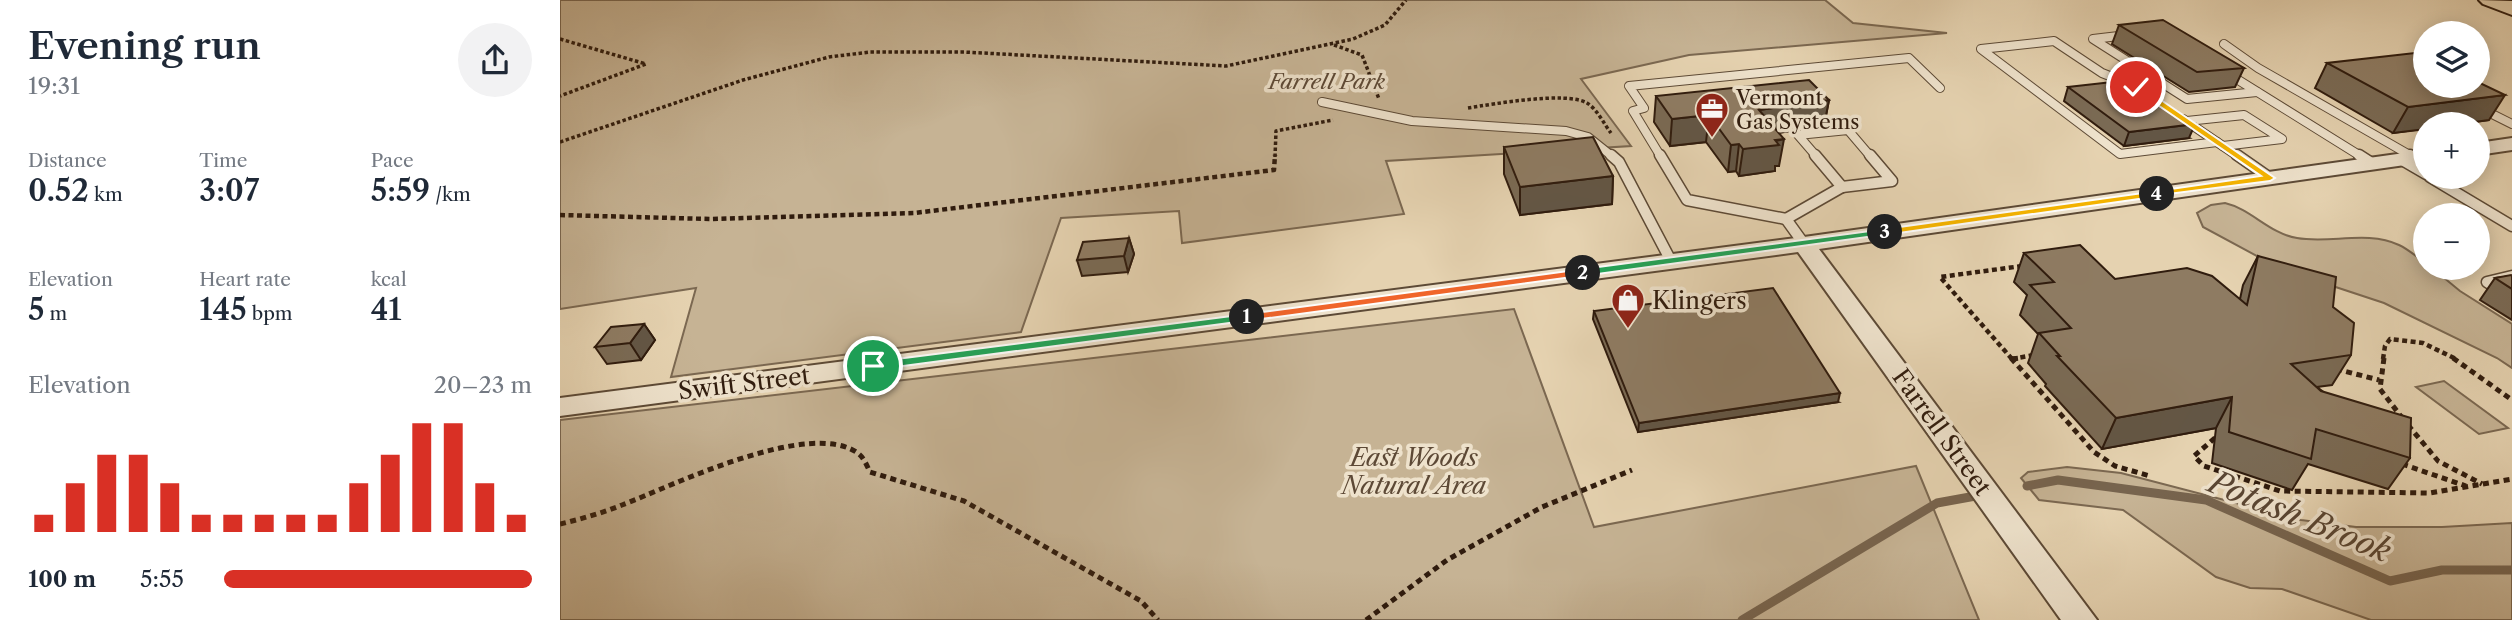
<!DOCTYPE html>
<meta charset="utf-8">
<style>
:root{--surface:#fff;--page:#f2f2f3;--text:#1f2937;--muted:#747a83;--accent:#d93025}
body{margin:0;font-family:"Libre Caslon Text",serif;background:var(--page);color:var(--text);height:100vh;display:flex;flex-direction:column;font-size:26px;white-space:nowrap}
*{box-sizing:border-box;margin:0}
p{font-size:23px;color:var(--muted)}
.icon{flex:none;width:38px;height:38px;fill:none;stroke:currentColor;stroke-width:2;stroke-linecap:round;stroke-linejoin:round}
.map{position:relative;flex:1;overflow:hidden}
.drawer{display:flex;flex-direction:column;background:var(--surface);width:560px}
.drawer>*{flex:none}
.fabs{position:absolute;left:1853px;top:21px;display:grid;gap:14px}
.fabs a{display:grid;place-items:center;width:77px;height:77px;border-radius:50%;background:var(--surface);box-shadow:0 4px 18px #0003;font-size:35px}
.pin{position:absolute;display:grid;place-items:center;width:60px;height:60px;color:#fff;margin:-30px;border:4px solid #fff;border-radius:50%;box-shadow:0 2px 7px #0007}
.km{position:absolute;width:35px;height:35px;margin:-18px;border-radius:50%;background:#222;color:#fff;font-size:19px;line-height:35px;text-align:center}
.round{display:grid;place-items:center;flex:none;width:74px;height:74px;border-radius:37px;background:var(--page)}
.overview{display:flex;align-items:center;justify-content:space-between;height:119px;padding:0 28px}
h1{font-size:38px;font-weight:600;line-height:52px}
.metrics{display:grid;grid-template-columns:repeat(3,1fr);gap:10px;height:119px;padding:7px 28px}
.metrics div{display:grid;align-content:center}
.metrics b{font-size:30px;font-weight:600}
.metrics small{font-size:19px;font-weight:400}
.metrics p{font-size:19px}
.chart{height:196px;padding:14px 28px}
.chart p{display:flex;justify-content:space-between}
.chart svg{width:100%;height:126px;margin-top:7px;stroke:var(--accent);stroke-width:6}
ul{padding:0 28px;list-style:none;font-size:23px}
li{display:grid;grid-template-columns:112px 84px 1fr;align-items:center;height:52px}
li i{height:18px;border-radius:9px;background:var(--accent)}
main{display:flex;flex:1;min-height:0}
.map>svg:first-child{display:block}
.green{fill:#c6b394;stroke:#7b6851;stroke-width:2}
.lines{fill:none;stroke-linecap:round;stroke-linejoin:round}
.stream{stroke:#77644e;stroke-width:9}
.service-far1-casing{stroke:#5d4a36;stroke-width:10}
.service-casing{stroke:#5d4a36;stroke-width:13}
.tertiary-casing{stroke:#5d4a36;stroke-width:4}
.trunk-casing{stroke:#301c0e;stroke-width:4}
.path-far2{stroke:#301c0e;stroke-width:3.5;stroke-dasharray:3.5 2.5;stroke-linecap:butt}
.path-far1{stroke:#301c0e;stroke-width:4.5;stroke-dasharray:5 3.5;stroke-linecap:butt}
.path{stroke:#301c0e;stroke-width:5;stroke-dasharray:6 4.5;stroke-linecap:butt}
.service-far1{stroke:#eee2cc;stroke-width:8}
.service{stroke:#eee2cc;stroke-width:10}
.tertiary{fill:#eee2cc;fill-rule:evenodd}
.trunk{fill:#e5d2b0;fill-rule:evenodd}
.wall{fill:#7a6a54;stroke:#301c0e;stroke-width:2}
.shaded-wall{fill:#635645;stroke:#301c0e;stroke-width:2}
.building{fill:#8e7b62;stroke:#301c0e;stroke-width:2}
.split-1{fill:#22a559;stroke:#fff;stroke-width:2}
.split-2{fill:#f0652b;stroke:#fff;stroke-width:2}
.split-3{fill:#22a559;stroke:#fff;stroke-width:2}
.split-4{fill:#f5b400;stroke:#fff;stroke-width:2}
.split-5{fill:#f5b400;stroke:#fff;stroke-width:2}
.labels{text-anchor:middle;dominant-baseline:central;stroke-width:7;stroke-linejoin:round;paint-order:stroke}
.far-park-label{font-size:21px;font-style:italic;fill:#5d4936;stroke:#eee2cc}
.far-poi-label{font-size:21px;fill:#301c0e;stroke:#eee2cc;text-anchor:start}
.poi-label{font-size:24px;fill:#301c0e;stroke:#eee2cc;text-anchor:start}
.street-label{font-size:24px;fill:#301c0e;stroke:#eee2cc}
.park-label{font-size:24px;font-style:italic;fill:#5d4936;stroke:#eee2cc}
.near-water-label{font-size:32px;font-style:italic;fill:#5a4633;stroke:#eee2cc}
</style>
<main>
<section class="drawer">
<div class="overview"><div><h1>Evening run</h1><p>19:31</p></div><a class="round"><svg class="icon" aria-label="share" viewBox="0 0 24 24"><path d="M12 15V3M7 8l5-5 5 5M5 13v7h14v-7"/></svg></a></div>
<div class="metrics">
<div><p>Distance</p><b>0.52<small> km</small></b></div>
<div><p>Time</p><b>3:07</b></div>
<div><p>Pace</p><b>5:59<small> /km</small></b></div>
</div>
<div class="metrics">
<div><p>Elevation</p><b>5<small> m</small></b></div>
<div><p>Heart rate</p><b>145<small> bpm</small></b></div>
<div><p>kcal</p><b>41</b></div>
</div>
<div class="chart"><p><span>Elevation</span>20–23 m</p>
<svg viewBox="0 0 160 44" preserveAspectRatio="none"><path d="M5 44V38M15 44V27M25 44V17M35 44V17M45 44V27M55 44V38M65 44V38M75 44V38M85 44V38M95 44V38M105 44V27M115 44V17M125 44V6M135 44V6M145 44V27M155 44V38"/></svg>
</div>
<ul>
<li><b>100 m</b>5:55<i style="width:100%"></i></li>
</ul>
</section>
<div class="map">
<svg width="1952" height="620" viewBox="0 0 1952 620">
<rect width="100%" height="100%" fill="#e5d2b0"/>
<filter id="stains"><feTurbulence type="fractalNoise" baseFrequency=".00286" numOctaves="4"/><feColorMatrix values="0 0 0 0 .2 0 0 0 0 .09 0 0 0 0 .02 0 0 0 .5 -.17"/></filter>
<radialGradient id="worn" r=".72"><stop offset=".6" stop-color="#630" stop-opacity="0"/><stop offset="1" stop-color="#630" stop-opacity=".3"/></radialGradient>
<g class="green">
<polygon points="0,0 1265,0 1293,23 1387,33 1129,55 1021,79 1071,146 826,161 844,214 622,243 619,211 501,218 461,332 111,377 136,288 0,309"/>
<path d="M 1665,203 C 1691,209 1710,234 1737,238 C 1770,244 1807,230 1839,245 C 1848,249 1857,257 1865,263 L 1866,268 L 1872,268 L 1900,291 L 1952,324 L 1952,368 L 1937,358 L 1824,303 L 1721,269 L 1643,227 L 1637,213 L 1651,205 Z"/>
<polygon points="954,309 1034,527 1356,466 1419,620 0,620 0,420"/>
<polygon points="1884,381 1948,428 1919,434 1856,387"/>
<polygon points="1507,467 1561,473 1741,520 1796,527 1882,527 1952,523 1952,620 1811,620 1722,589 1690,588 1656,577 1563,510 1479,500 1461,478 1468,472"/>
</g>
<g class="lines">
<g class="stream">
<polyline points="1467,486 1498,480 1646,500 1830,581 1882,570 1952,570"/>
<polyline points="1182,620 1377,503 1421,495"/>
</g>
<defs>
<g id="service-far1">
<polyline points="1567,35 1533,39 1627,99 1697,92"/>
<polyline points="1664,44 1698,68 1853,157"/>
<polyline points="1667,73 1802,157"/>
<polyline points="1575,86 1542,73 1494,41 1421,49 1560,154 1657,142"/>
<polyline points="762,102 852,121 1006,131 1028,137 1053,157"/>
<polyline points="1920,108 1952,124"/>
<polyline points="1623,119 1679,157"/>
<polyline points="1627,121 1684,115 1722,139 1663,146"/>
<polyline points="1101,157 1073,111 1084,108 1069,86 1349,58 1380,88"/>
<polyline points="1257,157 1238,135 1288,130 1311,157"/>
</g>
<g id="service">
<polyline points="1051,155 1059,162 1111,261"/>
<polyline points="1100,155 1127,200 1226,219"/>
<polyline points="1255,155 1282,187"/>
<polyline points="1677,155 1710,178"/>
<polyline points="1799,155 1813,164"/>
<polyline points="1850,155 1854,158"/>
<polyline points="1842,160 1866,174"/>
<polyline points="1870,177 1952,226"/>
<polyline points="1282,187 1332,181 1310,155"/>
<polyline points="1244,244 1226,219 1282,187"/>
<polyline points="1952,276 1927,282 1952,298"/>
</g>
<g id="tertiary">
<polygon points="1952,138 1952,150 1918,155 1918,143"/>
<polygon points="1866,150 1866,162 1259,249 1537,620 1501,620 1238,252 0,416 0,398 1244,237"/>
</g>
<polygon id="trunk" points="1919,0 1952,1 1952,15 1923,4"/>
</defs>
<use href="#service-far1" class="service-far1-casing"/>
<use href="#service" class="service-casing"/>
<use href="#tertiary" class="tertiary-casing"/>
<use href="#trunk" class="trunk-casing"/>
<g class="path-far2">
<polyline points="0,39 86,64 0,96"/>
<polyline points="774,45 802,55 819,99"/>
<path d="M 908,108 C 933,104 1007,91 1027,103 C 1037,109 1044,124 1051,133"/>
<polyline points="0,142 183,80 269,57 310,52 404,52 666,66 793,39 825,25 846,0"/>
<polyline points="715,157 716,131 773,120"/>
</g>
<g class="path-far1">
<polyline points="0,215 150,219 354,213 714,170 715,155"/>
<polyline points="1452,359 1380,277 1462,266"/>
<polyline points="1452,359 1474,355"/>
<polyline points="1823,359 1825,346 1830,339 1863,343 1896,359"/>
</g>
<g class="path">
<polyline points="1451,358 1534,452 1555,466 1590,476"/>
<polyline points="1824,358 1820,389 1843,419"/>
<polyline points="1893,358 1952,400"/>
<polyline points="1452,359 1460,358"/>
<polyline points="1776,369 1819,380"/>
<polyline points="1848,425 1878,461 1922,484"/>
<polyline points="1655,438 1634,456 1644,466 1720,491 1870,493 1952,479"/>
<polyline points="1842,464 1906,486"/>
<path d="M 0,524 C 21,519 42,513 62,505 C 112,486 251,417 299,454 C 304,458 307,466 310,472 L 404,501 L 581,601 L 598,620"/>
<polyline points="806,620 887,560 982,507 1072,470"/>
</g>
<use href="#service-far1" class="service-far1"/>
<use href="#service" class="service"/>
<use href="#tertiary" class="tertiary"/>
<use href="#trunk" class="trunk"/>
</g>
<g class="wall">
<polygon points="1559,25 1684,68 1675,87 1629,92 1552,44"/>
<polygon points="1767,63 1929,120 1833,133 1755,88"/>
<polygon points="1508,87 1629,138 1564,146 1504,101"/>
<polygon points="1096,96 1269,100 1264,126 1218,133 1219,166 1215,166 1215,171 1179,176 1176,171 1168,172 1146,142 1110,146 1094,122"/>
<polygon points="944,147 1053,176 1052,204 960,215 944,174"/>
<polygon points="569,238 574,254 568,272 522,276 517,260"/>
<polygon points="1464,253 1555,279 1680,299 1683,285 1698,256 1773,307 1791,355 1772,385 1757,387 1850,458 1828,489 1748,464 1732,490 1652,463 1656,428 1542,449 1485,386 1486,384 1468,363 1478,334 1460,315 1467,295 1454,282"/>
<polygon points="1952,276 1952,320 1920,300 1935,278"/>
<polygon points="1034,311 1278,402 1078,432 1033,319"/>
<polygon points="84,324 95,340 81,360 47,364 35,347"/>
</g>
<g class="shaded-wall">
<polygon points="1945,95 1929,120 1900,124 1866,124 1866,129 1833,133 1848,107"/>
<polygon points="1269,100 1264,126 1196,136 1199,110"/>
<polygon points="1149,115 1146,142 1110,146 1112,119"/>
<polygon points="1635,124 1629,138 1564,146 1569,132"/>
<polygon points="1224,139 1219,166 1215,166 1215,171 1179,176 1183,149"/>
<polygon points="1179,144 1176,171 1168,172 1171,145"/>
<polygon points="1053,176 1052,204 960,215 960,187"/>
<polygon points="569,238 574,254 568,272 564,256"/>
<polygon points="84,324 95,340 81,360 70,343"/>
<polygon points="1280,393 1278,402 1078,432 1079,423"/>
<polygon points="1672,397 1656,428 1542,449 1556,418"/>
</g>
<g class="building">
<polygon points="1603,20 1684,68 1637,72 1559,25"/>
<polygon points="1855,53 1866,58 1866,86 1918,86 1918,82 1945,95 1848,107 1767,63"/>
<polygon points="1249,80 1269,100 1199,110 1224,139 1215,140 1219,145 1183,149 1179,144 1171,145 1149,115 1112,119 1096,96"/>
<polygon points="1570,80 1635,124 1569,132 1508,87"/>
<polygon points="1033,137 1053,176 960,187 944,147"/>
<polygon points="569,238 564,256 517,260 523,242"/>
<polygon points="1520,245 1555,279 1627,268 1652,276 1687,305 1698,256 1776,277 1773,307 1794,323 1791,355 1731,364 1761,391 1851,418 1850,458 1756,429 1751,459 1669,432 1672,397 1556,418 1497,356 1500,356 1479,333 1511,328 1470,285 1494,282 1464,253"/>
<polygon points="1951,275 1952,276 1952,289 1935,278"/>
<polygon points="1213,288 1280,393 1079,423 1034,311"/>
<polygon points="84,324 70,343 35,347 51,327"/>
</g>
<polygon class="split-1" points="687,314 692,315 692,320 313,370 307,366 313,362"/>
<polygon class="split-2" points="1023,269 1027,270 1027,275 687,321 682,317 687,314"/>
<polygon class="split-3" points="1325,229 1329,230 1329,234 1023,276 1018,273 1023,269"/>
<polygon class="split-4" points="1597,191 1601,194 1600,196 1325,235 1320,232 1325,229"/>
<polygon class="split-5" points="1573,85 1579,85 1715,178 1710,181 1593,196 1592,194 1597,191 1701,176 1573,88"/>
<defs>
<symbol id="office-pin" viewBox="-11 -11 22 30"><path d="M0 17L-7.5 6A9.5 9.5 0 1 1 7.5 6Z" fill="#8f2418" stroke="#eee2cc"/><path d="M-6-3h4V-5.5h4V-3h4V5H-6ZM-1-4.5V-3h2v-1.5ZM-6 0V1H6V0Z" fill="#fff"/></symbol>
<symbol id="shop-pin" viewBox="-11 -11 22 30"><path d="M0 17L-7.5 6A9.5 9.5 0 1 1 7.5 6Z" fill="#8f2418" stroke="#eee2cc"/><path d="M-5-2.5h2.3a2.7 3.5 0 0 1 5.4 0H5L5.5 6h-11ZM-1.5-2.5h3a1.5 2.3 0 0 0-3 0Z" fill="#fff"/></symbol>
</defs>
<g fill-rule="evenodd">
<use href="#office-pin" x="1133" y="90" width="38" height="52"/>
<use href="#shop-pin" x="1049" y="281" width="38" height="52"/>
</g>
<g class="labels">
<g class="far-park-label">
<text x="767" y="81">Farrell Park</text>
</g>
<g class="far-poi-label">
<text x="1176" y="97">Vermont<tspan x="1176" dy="24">Gas Systems</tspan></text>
</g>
<g class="poi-label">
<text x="1092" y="300">Klingers</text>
</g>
<g class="street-label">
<text transform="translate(184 383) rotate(-7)">Swift Street</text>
<text transform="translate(1382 432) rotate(54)">Farrell Street</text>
</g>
<g class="park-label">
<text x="854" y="457">East Woods<tspan x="854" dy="28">Natural Area</tspan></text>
</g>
<g class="near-water-label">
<text transform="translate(1740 516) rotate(22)">Potash Brook</text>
</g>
</g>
<rect width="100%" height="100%" filter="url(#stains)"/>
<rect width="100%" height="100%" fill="url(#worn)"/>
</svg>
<div class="fabs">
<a><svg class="icon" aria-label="layers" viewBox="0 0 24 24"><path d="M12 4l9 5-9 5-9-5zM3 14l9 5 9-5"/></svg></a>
<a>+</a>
<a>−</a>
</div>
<div class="pin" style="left:313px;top:366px;background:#1e9e55"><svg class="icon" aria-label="arrive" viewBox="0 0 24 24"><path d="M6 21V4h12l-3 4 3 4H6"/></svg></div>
<div class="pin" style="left:1576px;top:87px;background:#d93025"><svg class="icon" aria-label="check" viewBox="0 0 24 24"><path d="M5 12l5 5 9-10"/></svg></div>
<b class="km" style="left:687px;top:317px">1</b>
<b class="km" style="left:1023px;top:273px">2</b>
<b class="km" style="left:1325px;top:232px">3</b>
<b class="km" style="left:1597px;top:194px">4</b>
</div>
</main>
